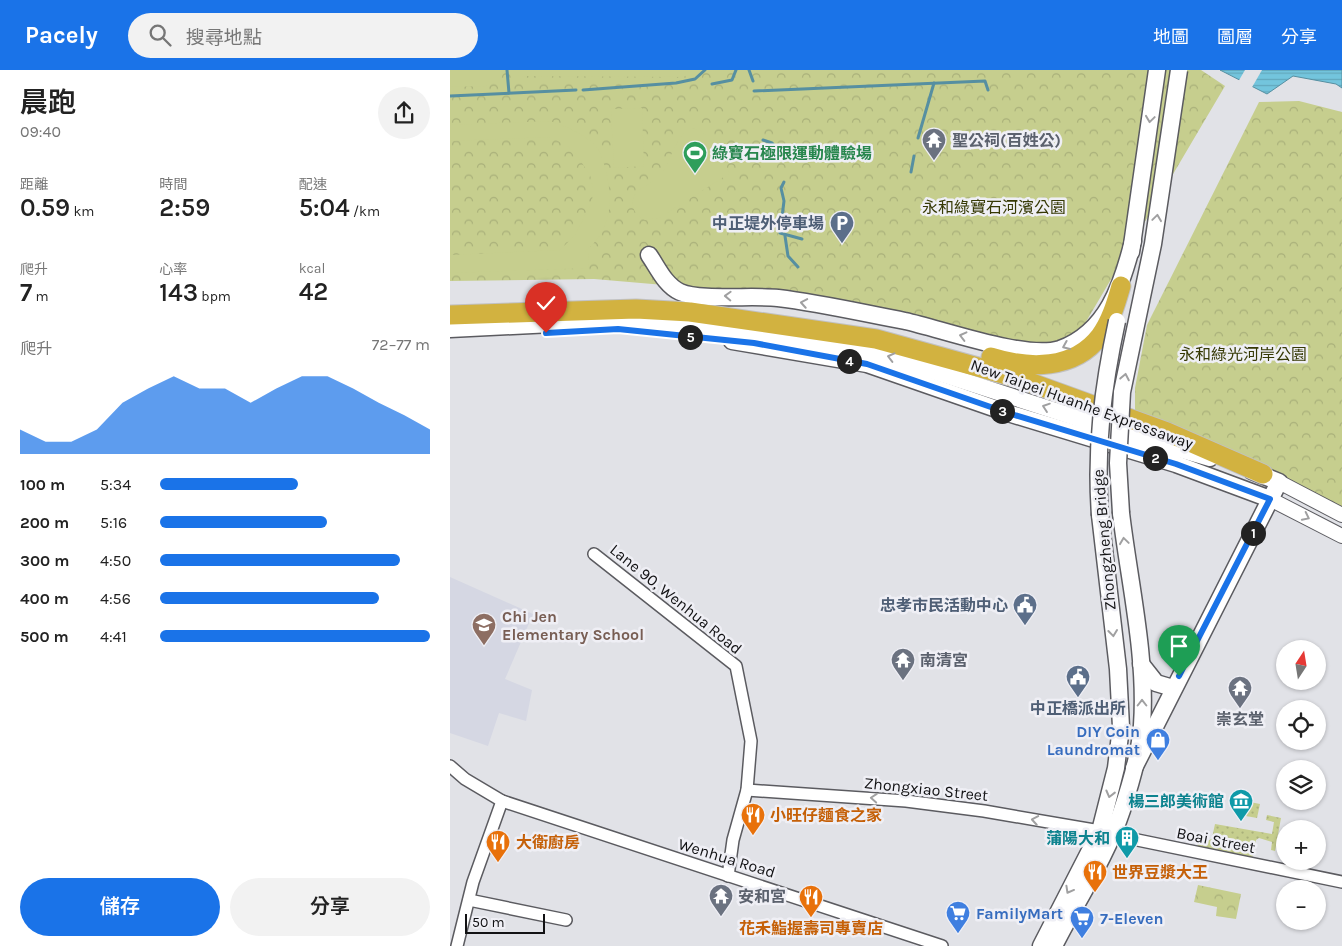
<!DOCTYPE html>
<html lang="zh-TW">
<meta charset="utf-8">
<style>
:root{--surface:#fff;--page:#f2f2f2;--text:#222;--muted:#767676;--accent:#1a73e8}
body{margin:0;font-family:Karla,"Noto Sans TC",sans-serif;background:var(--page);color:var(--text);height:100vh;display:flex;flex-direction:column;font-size:19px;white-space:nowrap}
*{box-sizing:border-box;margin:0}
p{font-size:16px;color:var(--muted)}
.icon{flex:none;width:28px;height:28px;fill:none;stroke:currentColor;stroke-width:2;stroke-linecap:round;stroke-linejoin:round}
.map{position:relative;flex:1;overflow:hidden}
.drawer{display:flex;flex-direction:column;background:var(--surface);width:450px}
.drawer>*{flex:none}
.needle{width:32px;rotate:12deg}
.fabs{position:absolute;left:826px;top:570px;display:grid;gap:10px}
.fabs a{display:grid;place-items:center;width:50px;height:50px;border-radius:50%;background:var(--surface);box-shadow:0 1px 4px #0004;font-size:25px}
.scale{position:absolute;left:15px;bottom:12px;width:80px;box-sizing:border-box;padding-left:5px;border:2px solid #121214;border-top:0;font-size:14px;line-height:18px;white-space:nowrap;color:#121214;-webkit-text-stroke:4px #efeff5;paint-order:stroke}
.pin{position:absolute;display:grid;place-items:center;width:42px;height:42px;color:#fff;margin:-51px -21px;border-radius:50% 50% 50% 0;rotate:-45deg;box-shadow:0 0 5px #0007}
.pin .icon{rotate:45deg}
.km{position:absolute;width:25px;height:25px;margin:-12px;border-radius:50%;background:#222;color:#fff;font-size:14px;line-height:25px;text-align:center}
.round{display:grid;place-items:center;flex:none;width:52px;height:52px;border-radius:26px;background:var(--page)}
.headline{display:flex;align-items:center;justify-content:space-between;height:85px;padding:0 20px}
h1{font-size:28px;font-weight:600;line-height:38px}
.stats{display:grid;grid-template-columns:repeat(3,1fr);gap:8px;height:85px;padding:5px 20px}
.stats div{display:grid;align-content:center}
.stats b{font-size:25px;font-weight:600}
.stats small{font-size:14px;font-weight:400}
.stats p{font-size:14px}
.chart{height:140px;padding:10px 20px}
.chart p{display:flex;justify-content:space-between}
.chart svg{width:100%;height:90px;margin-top:5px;fill:var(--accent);opacity:.7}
.button{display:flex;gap:10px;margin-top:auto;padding:10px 20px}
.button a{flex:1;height:58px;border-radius:30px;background:var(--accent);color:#fff;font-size:20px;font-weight:600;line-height:58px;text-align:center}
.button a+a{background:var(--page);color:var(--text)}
ul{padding:0 20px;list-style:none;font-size:16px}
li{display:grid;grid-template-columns:80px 60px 1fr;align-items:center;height:38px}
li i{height:12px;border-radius:6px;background:var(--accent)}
header{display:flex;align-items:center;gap:30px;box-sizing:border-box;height:70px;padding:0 25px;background:var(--accent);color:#fff}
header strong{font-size:24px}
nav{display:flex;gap:28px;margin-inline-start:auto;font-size:18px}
.search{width:350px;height:45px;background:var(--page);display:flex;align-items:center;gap:12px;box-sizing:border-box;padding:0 18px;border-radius:28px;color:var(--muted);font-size:19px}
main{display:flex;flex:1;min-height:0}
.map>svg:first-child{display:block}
.built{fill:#d5d7e3}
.grass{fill:url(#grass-dots)}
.forest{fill:url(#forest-crowns)}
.pitch{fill:#c6ce8e}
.water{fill:url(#water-rules);stroke:#568fa1}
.pier{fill:#e1e2e7}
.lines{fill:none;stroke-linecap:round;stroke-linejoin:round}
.stream{stroke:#568fa1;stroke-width:3}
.minor-casing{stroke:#5b5b60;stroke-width:14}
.tertiary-casing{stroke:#5b5b60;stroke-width:16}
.secondary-casing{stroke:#5b5b60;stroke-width:19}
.trunk-casing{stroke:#c1c1c2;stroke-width:21}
.minor{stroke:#fff;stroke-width:11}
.tertiary{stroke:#fff;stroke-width:14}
.secondary{stroke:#fff;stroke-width:16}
.trunk{stroke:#d2b240;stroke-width:19}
.secondary-bridge-casing{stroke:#5b5b60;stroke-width:19;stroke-linecap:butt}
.secondary-bridge{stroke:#fff;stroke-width:16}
.oneway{stroke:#a0a0a1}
.route-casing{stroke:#fff;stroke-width:10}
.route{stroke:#1a73e8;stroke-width:6}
.labels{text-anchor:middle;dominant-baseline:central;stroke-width:5;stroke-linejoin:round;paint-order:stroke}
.worship-label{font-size:16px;font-weight:bold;fill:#5b616d;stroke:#efeff5;text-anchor:start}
.leisure-label{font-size:16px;font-weight:bold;fill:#27864d;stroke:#efeff5;text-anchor:start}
.park-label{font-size:16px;fill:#363905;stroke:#efeff5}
.service-label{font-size:16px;font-weight:bold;fill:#4e5e75;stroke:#efeff5;text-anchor:end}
.street-label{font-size:16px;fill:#121214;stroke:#efeff5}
.education-label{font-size:16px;font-weight:bold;fill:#785e54;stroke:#efeff5;text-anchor:start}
.shop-label{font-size:16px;font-weight:bold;fill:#366cbe;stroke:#efeff5;text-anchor:start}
.culture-label{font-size:16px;font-weight:bold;fill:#0d838f;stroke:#efeff5;text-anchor:end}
.food-label{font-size:16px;font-weight:bold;fill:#c56008;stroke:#efeff5;text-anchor:start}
</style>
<header>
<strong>Pacely</strong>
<div class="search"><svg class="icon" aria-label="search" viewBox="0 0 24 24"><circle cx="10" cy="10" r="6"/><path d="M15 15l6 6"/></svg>搜尋地點</div>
<nav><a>地圖</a><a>圖層</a><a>分享</a></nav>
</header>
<main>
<section class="drawer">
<div class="headline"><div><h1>晨跑</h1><p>09:40</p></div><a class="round"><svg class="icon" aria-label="share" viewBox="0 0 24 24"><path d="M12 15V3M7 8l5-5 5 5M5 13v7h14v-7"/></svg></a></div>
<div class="stats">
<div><p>距離</p><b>0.59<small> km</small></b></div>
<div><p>時間</p><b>2:59</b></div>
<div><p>配速</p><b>5:04<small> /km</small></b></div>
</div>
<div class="stats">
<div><p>爬升</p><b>7<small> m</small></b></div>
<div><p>心率</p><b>143<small> bpm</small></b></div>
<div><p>kcal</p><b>42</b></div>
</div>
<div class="chart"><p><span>爬升</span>72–77 m</p>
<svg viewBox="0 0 160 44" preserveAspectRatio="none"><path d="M0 44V32L10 38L20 38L30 32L40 19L50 12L60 6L70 12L80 12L90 19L100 12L110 6L120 6L130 12L140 19L150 25L160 32V44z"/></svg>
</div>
<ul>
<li><b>100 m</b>5:34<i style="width:51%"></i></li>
<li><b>200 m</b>5:16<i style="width:62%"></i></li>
<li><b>300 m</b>4:50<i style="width:89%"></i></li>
<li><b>400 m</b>4:56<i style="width:81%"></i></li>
<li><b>500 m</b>4:41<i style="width:100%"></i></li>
</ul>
<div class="button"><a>儲存</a><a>分享</a></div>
</section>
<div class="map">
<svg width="892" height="876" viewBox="0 0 892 876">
<defs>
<pattern id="grass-dots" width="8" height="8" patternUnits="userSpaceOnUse" patternTransform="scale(1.25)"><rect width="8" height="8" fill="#c6ce8e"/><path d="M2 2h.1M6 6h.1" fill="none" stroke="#a9b07a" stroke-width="1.8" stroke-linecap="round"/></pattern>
<pattern id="forest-crowns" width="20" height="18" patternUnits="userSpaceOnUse" patternTransform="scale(1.25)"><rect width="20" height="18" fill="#c6ce8e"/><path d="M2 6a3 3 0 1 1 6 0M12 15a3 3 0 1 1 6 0" fill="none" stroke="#a9b07a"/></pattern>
<pattern id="water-rules" width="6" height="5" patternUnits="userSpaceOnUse" patternTransform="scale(1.25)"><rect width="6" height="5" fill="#73c5dd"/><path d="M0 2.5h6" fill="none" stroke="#62a8bd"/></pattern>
</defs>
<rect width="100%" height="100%" fill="#e1e2e7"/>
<polygon class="built" points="0,507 83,544 55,609 82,620 76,651 49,643 38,676 0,663"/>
<g class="grass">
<polygon points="790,730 810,734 807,748 796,746 788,741"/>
<polygon points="817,745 831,748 825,781 821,780 822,772 809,768 806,770 802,789 747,778 749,768 760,770 762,768 765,754 822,764 824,752 816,750"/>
</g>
<g class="forest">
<polygon points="0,0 751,0 775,16 637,250 607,291 296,222 144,209 0,211"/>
<polygon points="849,31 892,42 892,444 685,342 685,318 697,255 809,32"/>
<polygon points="748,815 791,824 786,849 766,846 767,837 744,832"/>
</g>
<g class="pitch">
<polygon points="0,0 44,0 44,7 36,16 0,17"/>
<polygon points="68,0 242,0 234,7 69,6"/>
<polygon points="192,38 194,96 164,98 161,39"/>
<path d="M 100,51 C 115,56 132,63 144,74 C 149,78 152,88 154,94 C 164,126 163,161 134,182 L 138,182 L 139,198 L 0,203 L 0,185 L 110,180 L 125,165 L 142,132 L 143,118 L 140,105 L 126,84 L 116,75 L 100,67 L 0,71 L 0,55 Z"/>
<path d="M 240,59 C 259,56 271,89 280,103 L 209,148 L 195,150 C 189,147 184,143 183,136 C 180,116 204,116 212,104 C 221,90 225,66 240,59 Z"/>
</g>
<polygon class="water" points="770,0 892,0 892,18 886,14 843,6 817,24"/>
<polygon class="pier" points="795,0 812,0 801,19 788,12"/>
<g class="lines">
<g class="stream">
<polyline points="57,0 59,23"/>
<polyline points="299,0 303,11"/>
<polyline points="262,14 282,10 286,0"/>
<polyline points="133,20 226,13 245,9 255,0"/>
<polyline points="304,21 535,11 538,20"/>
<polyline points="0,26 126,20"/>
<polyline points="468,68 484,13"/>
<polyline points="313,70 322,73 329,81"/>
<polyline points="461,102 464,86"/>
<polyline points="334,112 331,118 334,131 330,163 352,169"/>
<polyline points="335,166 338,186 348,197"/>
</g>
<defs>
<g id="minor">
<polyline points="144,484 286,596 301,671 297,720 283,770 278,806"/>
<polyline points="0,696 15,709 52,731 492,876"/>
<polyline points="297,720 456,731 534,741 650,761"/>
<polyline points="663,765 892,812"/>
<polyline points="19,830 116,850"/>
<polyline points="7,876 23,812 52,731"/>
</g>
<g id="tertiary">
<polyline points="829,412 892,445"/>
<polyline points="820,429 892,466"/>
</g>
<g id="secondary">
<polyline points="681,182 707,0"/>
<path d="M 199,185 C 208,198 215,215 230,222 C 250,231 304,225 328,228 C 370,233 413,243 455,251 C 492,259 576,290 610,279 C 657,262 672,215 683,171"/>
<polyline points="0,259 182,250 316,263 443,288 661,359 760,388"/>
<polyline points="282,271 417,294 558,343 726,394 820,429"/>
<polyline points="691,594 706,613 723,618"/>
<polyline points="684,698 829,412 802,401"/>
<polyline points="591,876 650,761 666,698 671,657 668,599 650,445"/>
<path d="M 604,876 C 626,832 657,786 672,740 C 681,713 690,683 692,655 C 697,586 679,511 671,443"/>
</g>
<g id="trunk">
<polyline points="0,245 186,239 240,242 426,269 568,308 717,362 813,404"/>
<path d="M 541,287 C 579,299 624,300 650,266 C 661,251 666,233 671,216"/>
</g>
</defs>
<use href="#minor" class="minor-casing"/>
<use href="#tertiary" class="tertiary-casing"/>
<use href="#secondary" class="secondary-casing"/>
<use href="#trunk" class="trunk-casing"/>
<use href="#minor" class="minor"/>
<use href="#tertiary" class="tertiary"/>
<use href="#secondary" class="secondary"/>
<use href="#trunk" class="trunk"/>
<defs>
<g id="secondary-bridge">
<polyline points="671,443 668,393 672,322 703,174 729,0"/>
<path d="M 650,445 C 645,378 653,316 667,251"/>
</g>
</defs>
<use href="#secondary-bridge" class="secondary-bridge-casing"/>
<use href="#secondary-bridge" class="secondary-bridge"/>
</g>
<defs><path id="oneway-chevron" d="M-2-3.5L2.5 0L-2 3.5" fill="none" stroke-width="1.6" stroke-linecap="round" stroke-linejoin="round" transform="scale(1.25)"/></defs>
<g class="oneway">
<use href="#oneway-chevron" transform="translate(700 49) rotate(98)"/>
<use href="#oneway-chevron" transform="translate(707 148) rotate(-82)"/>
<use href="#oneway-chevron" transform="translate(278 226) rotate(-178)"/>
<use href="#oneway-chevron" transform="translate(354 233) rotate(-170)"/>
<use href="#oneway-chevron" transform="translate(513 266) rotate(-166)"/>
<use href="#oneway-chevron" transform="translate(616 276) rotate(157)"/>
<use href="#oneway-chevron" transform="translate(441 287) rotate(-166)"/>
<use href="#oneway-chevron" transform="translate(675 307) rotate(-79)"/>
<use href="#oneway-chevron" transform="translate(596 337) rotate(-161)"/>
<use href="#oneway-chevron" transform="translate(856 447) rotate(26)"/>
<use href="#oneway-chevron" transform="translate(674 471) rotate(-98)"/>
<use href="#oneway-chevron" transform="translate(663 563) rotate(83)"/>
<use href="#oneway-chevron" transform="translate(692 633) rotate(-90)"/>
<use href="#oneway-chevron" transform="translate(660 724) rotate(104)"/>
<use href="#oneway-chevron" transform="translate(424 728) rotate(-176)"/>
<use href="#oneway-chevron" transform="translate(585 750) rotate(-170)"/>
<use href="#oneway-chevron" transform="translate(619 820) rotate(119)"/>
</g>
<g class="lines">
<defs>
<polyline id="route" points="96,263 168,259 304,273 417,294 558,343 726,394 820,429 729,606"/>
</defs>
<use href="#route" class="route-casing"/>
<use href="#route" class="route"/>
</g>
<defs>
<symbol id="temple-pin" viewBox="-11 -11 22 30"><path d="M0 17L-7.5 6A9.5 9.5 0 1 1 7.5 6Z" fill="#6b7280" stroke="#efeff5"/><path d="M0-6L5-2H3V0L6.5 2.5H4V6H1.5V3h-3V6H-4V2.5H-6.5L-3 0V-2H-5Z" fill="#fff"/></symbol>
<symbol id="stadium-pin" viewBox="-11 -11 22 30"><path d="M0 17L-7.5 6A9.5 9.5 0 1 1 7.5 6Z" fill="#2e9e5b" stroke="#efeff5"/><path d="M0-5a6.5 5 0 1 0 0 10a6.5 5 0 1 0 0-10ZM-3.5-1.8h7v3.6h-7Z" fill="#fff"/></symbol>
<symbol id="parking-pin" viewBox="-11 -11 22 30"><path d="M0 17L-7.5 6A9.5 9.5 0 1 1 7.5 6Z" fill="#5c6f8a" stroke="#efeff5"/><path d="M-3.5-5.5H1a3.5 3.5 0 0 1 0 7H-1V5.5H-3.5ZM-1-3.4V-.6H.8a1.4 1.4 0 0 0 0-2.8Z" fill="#fff"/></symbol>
<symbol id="civic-pin" viewBox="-11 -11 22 30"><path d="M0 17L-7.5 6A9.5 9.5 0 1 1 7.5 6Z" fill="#5c6f8a" stroke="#efeff5"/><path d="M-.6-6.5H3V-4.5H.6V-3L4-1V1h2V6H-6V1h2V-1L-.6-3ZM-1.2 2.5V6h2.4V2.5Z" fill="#fff"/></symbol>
<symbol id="school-pin" viewBox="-11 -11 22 30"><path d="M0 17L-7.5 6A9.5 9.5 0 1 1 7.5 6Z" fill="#8d6e63" stroke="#efeff5"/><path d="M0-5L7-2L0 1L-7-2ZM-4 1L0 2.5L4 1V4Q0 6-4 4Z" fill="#fff"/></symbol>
<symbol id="shop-pin" viewBox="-11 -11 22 30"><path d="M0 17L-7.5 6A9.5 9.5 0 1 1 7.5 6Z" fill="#3f7fe0" stroke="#efeff5"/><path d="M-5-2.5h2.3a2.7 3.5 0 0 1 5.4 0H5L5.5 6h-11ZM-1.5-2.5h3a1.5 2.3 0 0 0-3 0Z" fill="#fff"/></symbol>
<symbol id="museum-pin" viewBox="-11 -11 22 30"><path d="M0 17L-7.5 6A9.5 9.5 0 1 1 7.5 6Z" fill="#0f9aa8" stroke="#efeff5"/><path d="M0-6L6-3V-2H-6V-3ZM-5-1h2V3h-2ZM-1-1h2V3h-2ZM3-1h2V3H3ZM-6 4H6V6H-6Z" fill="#fff"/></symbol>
<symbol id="restaurant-pin" viewBox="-11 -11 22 30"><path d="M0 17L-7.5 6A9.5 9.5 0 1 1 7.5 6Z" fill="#e8710a" stroke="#efeff5"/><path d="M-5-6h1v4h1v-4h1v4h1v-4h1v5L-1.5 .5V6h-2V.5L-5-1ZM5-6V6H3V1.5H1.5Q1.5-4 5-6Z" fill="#fff"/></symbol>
<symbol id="building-pin" viewBox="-11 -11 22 30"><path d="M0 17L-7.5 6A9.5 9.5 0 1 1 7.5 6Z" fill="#0f9aa8" stroke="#efeff5"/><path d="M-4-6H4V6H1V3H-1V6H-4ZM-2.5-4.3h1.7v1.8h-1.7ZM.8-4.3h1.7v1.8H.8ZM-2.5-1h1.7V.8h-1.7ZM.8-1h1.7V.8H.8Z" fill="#fff"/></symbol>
<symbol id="supermarket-pin" viewBox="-11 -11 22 30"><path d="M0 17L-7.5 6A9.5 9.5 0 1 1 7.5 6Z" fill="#3f7fe0" stroke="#efeff5"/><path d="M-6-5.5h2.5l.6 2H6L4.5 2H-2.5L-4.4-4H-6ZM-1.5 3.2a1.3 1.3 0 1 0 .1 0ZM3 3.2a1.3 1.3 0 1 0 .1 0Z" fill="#fff"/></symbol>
</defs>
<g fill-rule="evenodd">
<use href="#temple-pin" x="470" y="56" width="28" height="38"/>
<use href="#stadium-pin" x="231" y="69" width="28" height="38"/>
<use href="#parking-pin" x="378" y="139" width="28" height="38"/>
<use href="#civic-pin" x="561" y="521" width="28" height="38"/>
<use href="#school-pin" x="20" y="541" width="28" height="38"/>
<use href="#temple-pin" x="439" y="576" width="28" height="38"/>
<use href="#civic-pin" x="614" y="593" width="28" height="38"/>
<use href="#temple-pin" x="776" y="604" width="28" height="38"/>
<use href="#shop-pin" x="694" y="656" width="28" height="38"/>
<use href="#museum-pin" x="777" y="717" width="28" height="38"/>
<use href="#restaurant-pin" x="289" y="731" width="28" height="38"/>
<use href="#building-pin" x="663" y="754" width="28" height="38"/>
<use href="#restaurant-pin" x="34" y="758" width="28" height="38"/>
<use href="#restaurant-pin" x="631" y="788" width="28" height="38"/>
<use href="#temple-pin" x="257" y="812" width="28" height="38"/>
<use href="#restaurant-pin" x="347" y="813" width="28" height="38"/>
<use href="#supermarket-pin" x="494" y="829" width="28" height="38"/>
<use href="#supermarket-pin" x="618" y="834" width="28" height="38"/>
</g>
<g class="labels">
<g class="worship-label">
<text x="502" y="70">聖公祠(百姓公)</text>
<text x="470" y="590">南清宮</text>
<text x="790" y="649" text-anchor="middle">崇玄堂</text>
<text x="288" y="826">安和宮</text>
</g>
<g class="leisure-label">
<text x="262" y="83">綠寶石極限運動體驗場</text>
</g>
<g class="park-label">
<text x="544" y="137">永和綠寶石河濱公園</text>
<text x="793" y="284">永和綠光河岸公園</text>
</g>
<g class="service-label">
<text x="374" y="153">中正堤外停車場</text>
<text x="558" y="535">忠孝市民活動中心</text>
<text x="628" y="638" text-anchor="middle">中正橋派出所</text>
</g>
<g class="street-label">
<text transform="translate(632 334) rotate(20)">New Taipei Huanhe Expressaway</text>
<text transform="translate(654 470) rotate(-95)">Zhongzheng Bridge</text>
<text transform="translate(226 529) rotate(39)">Lane 90, Wenhua Road</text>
<text transform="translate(476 719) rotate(6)">Zhongxiao Street</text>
<text transform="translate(766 770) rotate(11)">Boai Street</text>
<text transform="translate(277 788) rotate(17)">Wenhua Road</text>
</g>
<g class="education-label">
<text x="52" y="546">Chi Jen<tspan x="52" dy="18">Elementary School</tspan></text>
</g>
<g class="shop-label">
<text x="690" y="661" text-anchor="end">DIY Coin<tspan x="690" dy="18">Laundromat</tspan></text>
<text x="526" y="843">FamilyMart</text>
<text x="650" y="848">7-Eleven</text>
</g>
<g class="culture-label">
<text x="774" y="731">楊三郎美術館</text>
<text x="660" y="768">蒲陽大和</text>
</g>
<g class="food-label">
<text x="320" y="745">小旺仔麵食之家</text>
<text x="66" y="772">大衛廚房</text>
<text x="662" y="802">世界豆漿大王</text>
<text x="361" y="858" text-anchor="middle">花禾鮨握壽司專賣店</text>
</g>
</g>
</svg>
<div class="fabs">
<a><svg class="needle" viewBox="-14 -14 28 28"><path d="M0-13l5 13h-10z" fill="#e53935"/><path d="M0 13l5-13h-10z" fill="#767676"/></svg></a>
<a><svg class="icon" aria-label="locate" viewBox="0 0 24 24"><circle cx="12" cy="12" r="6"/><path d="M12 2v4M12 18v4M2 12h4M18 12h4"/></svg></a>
<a><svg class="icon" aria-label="layers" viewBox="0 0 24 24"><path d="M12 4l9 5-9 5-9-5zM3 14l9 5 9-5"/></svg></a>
<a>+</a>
<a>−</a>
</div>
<div class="scale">50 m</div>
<div class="pin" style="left:729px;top:606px;background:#1e9e55"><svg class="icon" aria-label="arrive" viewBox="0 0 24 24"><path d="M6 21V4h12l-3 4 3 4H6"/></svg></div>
<div class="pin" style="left:96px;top:263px;background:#d93025"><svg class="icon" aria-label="check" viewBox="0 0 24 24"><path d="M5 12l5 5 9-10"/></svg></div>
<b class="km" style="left:803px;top:463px">1</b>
<b class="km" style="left:705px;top:388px">2</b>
<b class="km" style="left:552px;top:341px">3</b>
<b class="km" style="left:399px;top:291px">4</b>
<b class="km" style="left:240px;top:267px">5</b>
</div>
</main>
